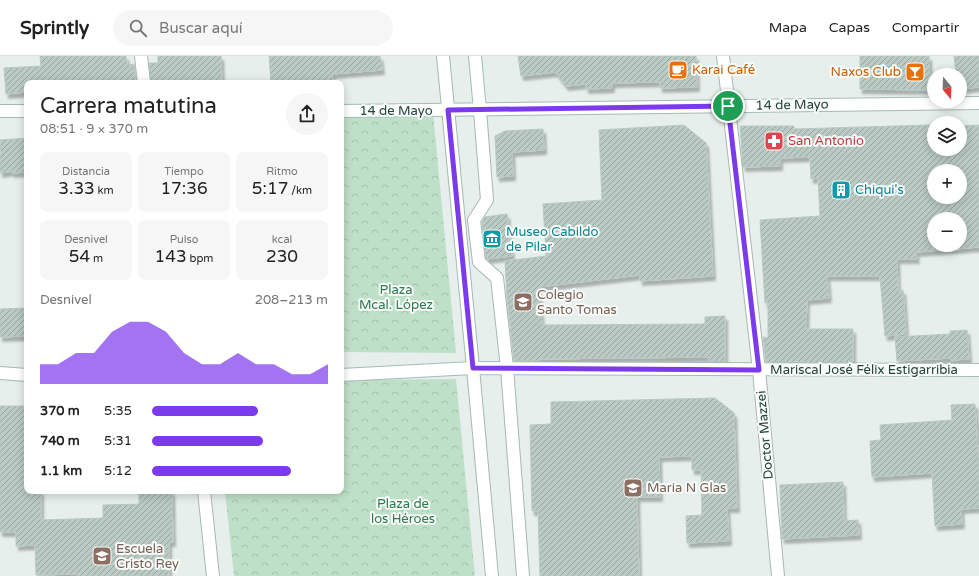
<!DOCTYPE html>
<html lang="es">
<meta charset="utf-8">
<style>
:root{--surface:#fff;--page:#f6f6f6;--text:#222;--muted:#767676;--line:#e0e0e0;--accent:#7c3aed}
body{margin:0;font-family:"Varela Round",sans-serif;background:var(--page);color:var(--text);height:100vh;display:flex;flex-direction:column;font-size:15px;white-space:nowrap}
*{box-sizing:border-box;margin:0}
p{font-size:13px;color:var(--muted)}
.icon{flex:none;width:22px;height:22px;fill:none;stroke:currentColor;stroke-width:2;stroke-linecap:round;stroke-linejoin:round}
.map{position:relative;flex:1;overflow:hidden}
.details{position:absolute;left:24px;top:24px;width:320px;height:414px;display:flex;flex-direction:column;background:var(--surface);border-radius:8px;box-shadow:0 2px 10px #0003}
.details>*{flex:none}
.needle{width:26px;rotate:161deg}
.buttons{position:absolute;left:927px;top:12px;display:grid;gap:8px}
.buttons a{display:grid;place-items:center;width:40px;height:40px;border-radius:50%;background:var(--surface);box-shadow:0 2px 10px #0003;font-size:20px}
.pin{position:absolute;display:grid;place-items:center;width:34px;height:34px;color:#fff;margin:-17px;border:2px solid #fff;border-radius:50%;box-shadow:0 1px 4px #0007}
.round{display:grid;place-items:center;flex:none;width:42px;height:42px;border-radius:21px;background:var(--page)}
.head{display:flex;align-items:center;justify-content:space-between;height:68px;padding:0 16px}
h1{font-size:22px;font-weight:600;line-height:30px}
.metrics{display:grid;grid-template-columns:repeat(3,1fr);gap:6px;height:68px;padding:4px 16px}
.metrics div{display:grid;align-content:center;border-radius:8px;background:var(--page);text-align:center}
.metrics b{font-size:17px;font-weight:600}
.metrics small{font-size:11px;font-weight:400}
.metrics p{font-size:11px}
.chart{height:112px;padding:8px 16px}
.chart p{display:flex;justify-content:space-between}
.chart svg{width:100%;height:72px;margin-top:4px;fill:var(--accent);opacity:.7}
ul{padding:0 16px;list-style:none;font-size:13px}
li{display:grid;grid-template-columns:64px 48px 1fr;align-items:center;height:30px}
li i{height:10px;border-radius:5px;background:var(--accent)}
header{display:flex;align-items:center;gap:24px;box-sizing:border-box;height:56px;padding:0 20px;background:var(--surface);border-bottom:1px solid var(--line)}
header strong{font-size:19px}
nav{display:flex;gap:22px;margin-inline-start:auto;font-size:14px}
.search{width:280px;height:36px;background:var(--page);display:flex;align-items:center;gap:10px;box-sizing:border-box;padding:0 14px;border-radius:22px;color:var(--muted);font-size:15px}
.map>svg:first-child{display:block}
.park{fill:url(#park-crowns)}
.building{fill:url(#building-hatch);stroke:#b8c9c2;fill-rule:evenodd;filter:url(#shadow)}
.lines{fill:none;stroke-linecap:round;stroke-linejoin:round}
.pedestrian-casing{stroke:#a8b8b2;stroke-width:14}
.minor-casing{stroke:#a8b8b2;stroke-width:14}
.secondary-casing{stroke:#a4bbb3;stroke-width:14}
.pedestrian{stroke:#fff;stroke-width:12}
.minor{stroke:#fff;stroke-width:12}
.secondary{stroke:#fff;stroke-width:12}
.route-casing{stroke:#fff;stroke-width:8}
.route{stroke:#7c3aed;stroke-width:5}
.labels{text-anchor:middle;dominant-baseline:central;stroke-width:4;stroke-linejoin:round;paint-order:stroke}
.food-label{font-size:13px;fill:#c56008;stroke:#f7fbf9;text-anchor:start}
.street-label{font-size:13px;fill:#24423a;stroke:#f7fbf9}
.health-label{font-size:13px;fill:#be3a42;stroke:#f7fbf9;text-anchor:start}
.culture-label{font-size:13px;fill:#0d838f;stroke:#f7fbf9;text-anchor:start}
.park-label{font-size:13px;fill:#2d7a4b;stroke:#f7fbf9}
.education-label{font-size:13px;fill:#785e54;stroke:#f7fbf9;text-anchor:start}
</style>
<header>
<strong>Sprintly</strong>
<div class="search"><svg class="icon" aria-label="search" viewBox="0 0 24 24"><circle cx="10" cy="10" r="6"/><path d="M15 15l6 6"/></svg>Buscar aquí</div>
<nav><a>Mapa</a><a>Capas</a><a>Compartir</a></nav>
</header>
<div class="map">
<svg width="979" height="520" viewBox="0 0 979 520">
<defs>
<pattern id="park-crowns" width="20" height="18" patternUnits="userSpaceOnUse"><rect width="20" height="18" fill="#bfe0c8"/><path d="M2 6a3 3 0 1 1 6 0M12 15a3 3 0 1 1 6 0" fill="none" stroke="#a4c1ad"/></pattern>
<pattern id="building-hatch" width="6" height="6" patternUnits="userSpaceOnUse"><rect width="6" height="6" fill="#bbcac4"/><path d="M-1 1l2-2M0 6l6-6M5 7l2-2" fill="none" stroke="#98a6a0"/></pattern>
<filter id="shadow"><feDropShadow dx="2.5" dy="4.5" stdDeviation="1" flood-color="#0004"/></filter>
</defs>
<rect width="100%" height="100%" fill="#e6efeb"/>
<g class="park">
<polygon points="433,57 456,297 341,296 341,60"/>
<polygon points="456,323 475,520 234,520 225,435 341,435 341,324"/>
</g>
<g class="building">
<polygon points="40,0 126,0 127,9 134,8 136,27 27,27 27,36 6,38 4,12 41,10"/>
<polygon points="158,0 221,0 222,27 151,27 149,7 158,7"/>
<polygon points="269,0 380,0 382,14 332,18 333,27 271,27"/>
<polygon points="518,0 696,0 697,31 660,32 660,26 612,27 612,32 586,33 586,28 566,30 555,16 521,20"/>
<polygon points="860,0 929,0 930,34 860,33"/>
<polygon points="954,0 979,0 979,31 960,33 960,19 956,19"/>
<polygon points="684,69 706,87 713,220 640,225 640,219 538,231 542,269 705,268 705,261 725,260 725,306 709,305 709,301 539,303 539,305 514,305 507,242 505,205 546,200 543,148 602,144 599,74"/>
<path d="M 930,69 L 930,93 L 960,93 L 960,88 L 962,88 L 960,70 L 979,69 L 979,191 L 916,196 L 917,203 L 897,203 L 898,235 L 903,234 L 906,278 L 885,280 L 880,220 L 827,220 L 829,242 L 807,244 L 806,273 L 853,273 L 853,306 L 766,306 L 763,281 L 768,282 L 768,246 L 765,247 L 760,164 L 820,160 L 818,122 L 811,123 L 810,101 L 780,102 L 780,110 L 743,111 L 740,70 L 794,70 L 794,73 ZM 934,115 L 960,115 L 960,141 L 934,141 ZM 934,163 L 960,163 L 960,189 L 934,189 Z"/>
<polygon points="543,73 544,94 512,96 513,120 497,121 495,80 505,75"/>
<polygon points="27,82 27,116 12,117 12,115 0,117 0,99 1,99 0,84"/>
<polygon points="507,158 512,200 486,203 482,166 485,161"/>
<polygon points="27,252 27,280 0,281 0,253"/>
<polygon points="967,274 969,303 951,304 951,302 897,305 895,281 950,278 950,275"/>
<polygon points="715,342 734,357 737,452 727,452 729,485 687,487 686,460 702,459 701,414 692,414 692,400 659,401 660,441 637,441 639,520 540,520 538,455 532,455 530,369 551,368 551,346"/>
<polygon points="975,348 979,413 979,452 961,453 962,468 935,470 932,417 872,421 870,385 881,384 880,369 952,364 951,349"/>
<polygon points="0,350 27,350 27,435 41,435 41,464 103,462 103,449 139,448 139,435 172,435 173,486 169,486 169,520 78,520 78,518 36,519 35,489 16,490 16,476 0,476"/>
<polygon points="843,426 844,465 858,464 859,479 782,483 780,429"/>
</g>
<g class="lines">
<defs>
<polyline id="pedestrian" points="480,54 487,144 474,164 479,206 497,222 507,312"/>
<g id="minor">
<polyline points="141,0 144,27"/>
<polyline points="723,0 759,314 778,520"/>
<polyline points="473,312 492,520"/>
<polyline points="507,312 523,520"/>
<polyline points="204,435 213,520"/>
</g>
<g id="secondary">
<polyline points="443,0 473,312"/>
<polyline points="475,0 480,54"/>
<polyline points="0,55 27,55"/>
<polyline points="341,55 979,47"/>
<polyline points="0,317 27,319"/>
<polyline points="341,319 473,312 979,314"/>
</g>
</defs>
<use href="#pedestrian" class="pedestrian-casing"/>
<use href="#minor" class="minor-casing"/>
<use href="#secondary" class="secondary-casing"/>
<use href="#pedestrian" class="pedestrian"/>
<use href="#minor" class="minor"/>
<use href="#secondary" class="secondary"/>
</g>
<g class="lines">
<defs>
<polygon id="route" points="728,50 759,314 473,312 448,54"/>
</defs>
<use href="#route" class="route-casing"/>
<use href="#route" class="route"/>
</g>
<defs>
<symbol id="cafe-square" viewBox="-11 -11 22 22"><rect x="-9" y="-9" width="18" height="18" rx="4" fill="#e8710a" stroke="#f7fbf9"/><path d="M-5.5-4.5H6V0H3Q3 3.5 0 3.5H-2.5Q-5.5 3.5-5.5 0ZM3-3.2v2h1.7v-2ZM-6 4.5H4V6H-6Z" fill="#fff"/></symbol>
<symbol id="bar-square" viewBox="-11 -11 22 22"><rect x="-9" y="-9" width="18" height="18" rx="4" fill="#e8710a" stroke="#f7fbf9"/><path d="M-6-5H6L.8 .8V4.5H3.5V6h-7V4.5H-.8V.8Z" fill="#fff"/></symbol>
<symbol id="pharmacy-square" viewBox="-11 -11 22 22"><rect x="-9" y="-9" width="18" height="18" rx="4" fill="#e0444e" stroke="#f7fbf9"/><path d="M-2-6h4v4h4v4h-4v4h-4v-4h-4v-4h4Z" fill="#fff"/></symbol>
<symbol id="building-square" viewBox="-11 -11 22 22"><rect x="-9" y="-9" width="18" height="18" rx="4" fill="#0f9aa8" stroke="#f7fbf9"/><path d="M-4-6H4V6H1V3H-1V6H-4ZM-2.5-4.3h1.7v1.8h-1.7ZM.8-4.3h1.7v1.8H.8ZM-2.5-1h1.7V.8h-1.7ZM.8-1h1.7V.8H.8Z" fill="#fff"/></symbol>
<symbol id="museum-square" viewBox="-11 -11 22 22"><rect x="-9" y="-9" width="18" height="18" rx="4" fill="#0f9aa8" stroke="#f7fbf9"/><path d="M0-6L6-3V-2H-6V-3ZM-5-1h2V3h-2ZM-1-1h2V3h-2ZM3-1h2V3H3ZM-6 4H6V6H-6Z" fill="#fff"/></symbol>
<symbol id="school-square" viewBox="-11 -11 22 22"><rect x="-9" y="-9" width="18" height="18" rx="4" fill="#8d6e63" stroke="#f7fbf9"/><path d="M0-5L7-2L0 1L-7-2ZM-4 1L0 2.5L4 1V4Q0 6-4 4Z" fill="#fff"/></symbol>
</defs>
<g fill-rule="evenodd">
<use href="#cafe-square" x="667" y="3" width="22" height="22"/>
<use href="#bar-square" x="904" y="5" width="22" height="22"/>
<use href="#pharmacy-square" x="763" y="74" width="22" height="22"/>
<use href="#building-square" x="830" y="123" width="22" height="22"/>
<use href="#museum-square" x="481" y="172" width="22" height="22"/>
<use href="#school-square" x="512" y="235" width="22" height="22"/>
<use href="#school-square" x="622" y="421" width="22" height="22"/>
<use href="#school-square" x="91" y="489" width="22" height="22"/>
</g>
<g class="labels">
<g class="food-label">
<text x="692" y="14">Karai Café</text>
<text x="901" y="16" text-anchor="end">Naxos Club</text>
</g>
<g class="street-label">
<text transform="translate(792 49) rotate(-1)">14 de Mayo</text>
<text x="396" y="55">14 de Mayo</text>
<text x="864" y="314">Mariscal José Félix Estigarribia</text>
<text transform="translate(765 379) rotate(-95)">Doctor Mazzei</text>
</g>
<g class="health-label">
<text x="788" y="85">San Antonio</text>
</g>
<g class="culture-label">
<text x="855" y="134">Chiqui's</text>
<text x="506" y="176">Museo Cabildo<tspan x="506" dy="15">de Pilar</tspan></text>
</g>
<g class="park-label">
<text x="396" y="234">Plaza<tspan x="396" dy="15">Mcal. López</tspan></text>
<text x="403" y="448">Plaza de<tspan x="403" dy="15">los Héroes</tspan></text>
</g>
<g class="education-label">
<text x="537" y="239">Colegio<tspan x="537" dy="15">Santo Tomas</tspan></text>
<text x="647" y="432">Maria N Glas</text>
<text x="116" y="493">Escuela<tspan x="116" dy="15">Cristo Rey</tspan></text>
</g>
</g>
</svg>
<div class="buttons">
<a><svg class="needle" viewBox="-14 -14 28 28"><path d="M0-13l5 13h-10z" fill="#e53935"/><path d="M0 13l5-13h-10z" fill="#767676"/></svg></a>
<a><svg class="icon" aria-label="layers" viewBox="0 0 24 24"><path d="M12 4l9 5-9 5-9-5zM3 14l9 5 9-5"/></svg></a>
<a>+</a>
<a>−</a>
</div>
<div class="pin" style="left:728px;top:50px;background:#1e9e55"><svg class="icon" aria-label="arrive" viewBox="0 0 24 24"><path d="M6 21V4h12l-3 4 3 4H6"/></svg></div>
<section class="details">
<div class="head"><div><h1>Carrera matutina</h1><p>08:51 · 9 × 370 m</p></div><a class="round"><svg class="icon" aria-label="share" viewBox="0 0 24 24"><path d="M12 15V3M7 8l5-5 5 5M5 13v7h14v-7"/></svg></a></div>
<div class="metrics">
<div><p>Distancia</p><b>3.33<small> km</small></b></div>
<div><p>Tiempo</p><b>17:36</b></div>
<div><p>Ritmo</p><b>5:17<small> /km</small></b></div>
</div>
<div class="metrics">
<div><p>Desnivel</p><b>54<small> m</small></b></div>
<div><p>Pulso</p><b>143<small> bpm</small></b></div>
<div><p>kcal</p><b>230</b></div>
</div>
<div class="chart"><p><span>Desnivel</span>208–213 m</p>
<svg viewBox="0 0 160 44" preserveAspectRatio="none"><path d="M0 44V32L10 32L20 25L30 25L40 12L50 6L60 6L70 12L80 25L90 32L100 32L110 25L120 32L130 32L140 38L150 38L160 32V44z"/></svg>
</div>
<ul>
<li><b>370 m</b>5:35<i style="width:60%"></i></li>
<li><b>740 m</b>5:31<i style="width:63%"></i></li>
<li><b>1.1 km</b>5:12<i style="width:79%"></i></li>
</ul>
</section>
</div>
